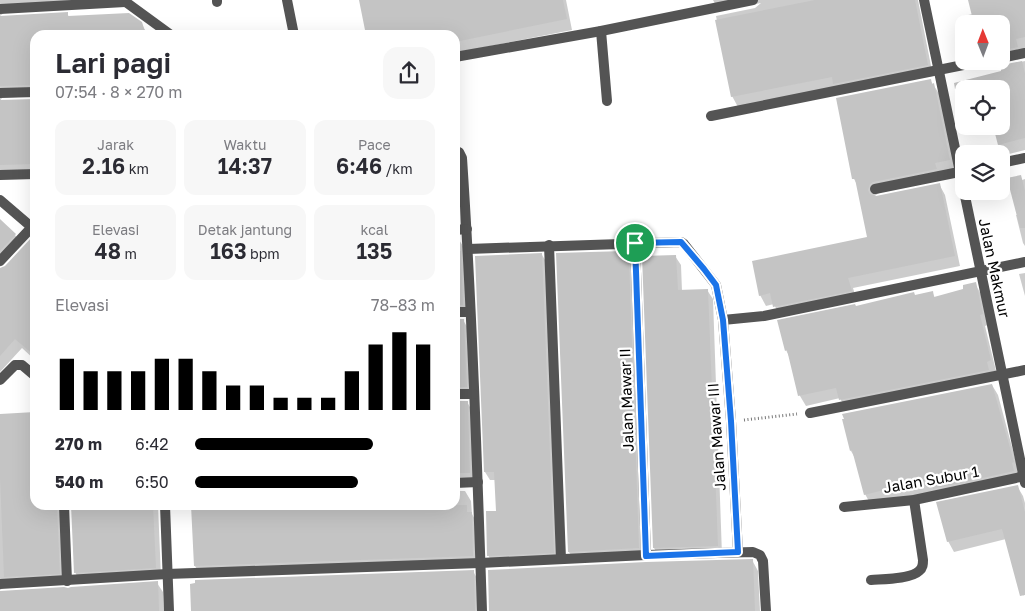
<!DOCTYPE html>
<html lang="id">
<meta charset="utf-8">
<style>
:root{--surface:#fff;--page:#f7f7f7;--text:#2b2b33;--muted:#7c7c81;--accent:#000}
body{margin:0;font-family:"Golos Text",sans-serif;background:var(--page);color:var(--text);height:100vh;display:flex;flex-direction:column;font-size:19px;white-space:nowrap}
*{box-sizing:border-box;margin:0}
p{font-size:16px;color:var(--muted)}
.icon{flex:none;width:28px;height:28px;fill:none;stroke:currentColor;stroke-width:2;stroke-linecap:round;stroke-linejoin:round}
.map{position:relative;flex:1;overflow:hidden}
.side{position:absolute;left:30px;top:30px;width:430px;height:480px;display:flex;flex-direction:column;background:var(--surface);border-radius:15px;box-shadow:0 5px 20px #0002}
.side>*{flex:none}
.needle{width:32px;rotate:359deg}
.controls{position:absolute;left:955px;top:15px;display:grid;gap:10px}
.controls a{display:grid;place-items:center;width:55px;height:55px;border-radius:10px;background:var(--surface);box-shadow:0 5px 20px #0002;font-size:25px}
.pin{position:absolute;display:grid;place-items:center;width:42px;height:42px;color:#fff;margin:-21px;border:2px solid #fff;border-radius:50%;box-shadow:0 1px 5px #0007}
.round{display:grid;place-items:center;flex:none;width:52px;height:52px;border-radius:15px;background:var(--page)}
.overview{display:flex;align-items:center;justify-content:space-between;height:85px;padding:0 25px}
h1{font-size:28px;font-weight:600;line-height:38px}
.figures{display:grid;grid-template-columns:repeat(3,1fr);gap:8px;height:85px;padding:5px 25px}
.figures div{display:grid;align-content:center;border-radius:12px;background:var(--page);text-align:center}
.figures b{font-size:21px;font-weight:600}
.figures small{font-size:14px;font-weight:400}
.figures p{font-size:14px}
.chart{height:140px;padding:10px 25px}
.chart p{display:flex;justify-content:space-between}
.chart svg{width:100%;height:90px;margin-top:5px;stroke:var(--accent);stroke-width:6}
ul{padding:0 25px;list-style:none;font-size:16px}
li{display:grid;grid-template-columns:80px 60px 1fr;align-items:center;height:38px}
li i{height:12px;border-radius:6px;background:var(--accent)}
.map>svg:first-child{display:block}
.shadow{fill:#0003}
.building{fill:#c4c4c4}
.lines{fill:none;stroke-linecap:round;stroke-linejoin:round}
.path{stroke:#767676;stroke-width:3;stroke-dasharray:1 2.5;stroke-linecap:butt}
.street{stroke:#545454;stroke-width:10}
.route-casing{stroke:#fff;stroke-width:10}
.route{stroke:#1a73e8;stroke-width:6}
.labels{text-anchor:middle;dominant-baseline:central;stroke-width:4.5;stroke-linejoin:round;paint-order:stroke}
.street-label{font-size:15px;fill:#000;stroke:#fff}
</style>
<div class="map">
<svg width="1025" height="611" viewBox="0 0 1025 611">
<rect width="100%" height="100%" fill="#fff"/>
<g class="shadow">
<polygon points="0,0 72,0 5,12 0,16"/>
<polygon points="360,0 566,0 572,30 455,53 455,35 368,35"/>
<polygon points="713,0 918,0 933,76 738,107 732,96 716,16 755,8 761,3 719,11"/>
<polygon points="970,0 1025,0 1025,58 1008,61 1002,51 1001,51 1001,24 965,24 963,16 973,14"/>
<polygon points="67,13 69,17 141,23 148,35 35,35 35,96 2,98 0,101 0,17"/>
<polygon points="1025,61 1025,150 1005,155 999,145 994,126 1001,126 1007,71 1006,65"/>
<polygon points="930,80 940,95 956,170 879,193 876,195 874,197 939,184 945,195 960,266 853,288 857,301 780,317 774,304 766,306 760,295 868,238 858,186 854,179"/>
<polygon points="35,100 35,174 0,176 0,101"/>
<polygon points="455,162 460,171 464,230 455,237"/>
<polygon points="1020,176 1022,180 1025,179 1025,246 1023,243 1016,215 1018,215"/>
<polygon points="0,221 15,235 21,244 0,267"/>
<polygon points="455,238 458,238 464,248 468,315 458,316 455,319"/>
<polygon points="35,244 35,360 22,348 0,372 0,269 2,269"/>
<polygon points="624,252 633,267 643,557 574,560 569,552"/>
<polygon points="542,255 547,263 558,561 493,564 488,555 497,512 496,480 490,480 485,472"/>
<polygon points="675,256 681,265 682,291 707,290 713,299 722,555 659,557 654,548"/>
<polygon points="1025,273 1025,296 1019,274"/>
<polygon points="975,284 981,294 988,325 985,326 996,371 846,410 840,398 806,406 800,396 790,358 786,350 856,308 932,292 935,298 965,290"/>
<polygon points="455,320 463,320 469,330 472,397 458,398 455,401"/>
<polygon points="992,385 998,395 1019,473 871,505 865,494 855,458 851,451 843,420"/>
<polygon points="455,402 467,402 473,412 475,483 458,487 455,489"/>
<polygon points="35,413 35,505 158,505 161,577 80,582 75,572 72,508 69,508 63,511 65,583 5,587 0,590 0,415"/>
<polygon points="1017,486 1023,496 1025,503 1024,596 1018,585 1006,539 954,552 948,541"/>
<polygon points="455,491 465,491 471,501 472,514 477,523 478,566 201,576 195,566 193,505 455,505"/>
<polygon points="752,560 758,571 760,611 490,611"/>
<polygon points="473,571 479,582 480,611 192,611"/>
<polygon points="157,583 163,592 164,611 0,611 0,592"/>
</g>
<g class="building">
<polygon points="359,0 563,0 567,19 455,42 455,35 366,35"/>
<polygon points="815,0 915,0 928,65 833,84 832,77 731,97 715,20"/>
<polygon points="968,0 1025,0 1025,37 1016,39 1018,47 1001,51 1001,24 974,24"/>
<polygon points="68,12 68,16 129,13 142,22 146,35 35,35 35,85 0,86 0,16"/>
<polygon points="1022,61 1025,74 1025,138 998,145 993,126 1001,126 1001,89 955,89 954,83 1001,71 1001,65"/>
<polygon points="931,79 932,84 934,83 950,160 935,163 937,169 873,182 870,184 868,190 870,194 876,196 940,183 955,256 848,278 852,291 773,307 770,293 759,296 752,261 867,237 855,179 852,179 836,98"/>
<polygon points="35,99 35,164 0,165 0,100"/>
<polygon points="1021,175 1025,191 1025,228 1020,228 1007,178"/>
<polygon points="0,219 16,234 0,251"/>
<polygon points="33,236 35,237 35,356 15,339 0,356 0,268 5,266"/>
<polygon points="455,251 461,251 463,305 455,305"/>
<polygon points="625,251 625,257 629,257 639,548 568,552 556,253"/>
<polygon points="542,253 554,553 487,556 486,511 496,511 494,472 484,472 475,256"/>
<polygon points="676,255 678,290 708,289 718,546 653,548 642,256"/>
<polygon points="976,282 983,314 980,315 991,360 987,362 989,370 839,400 836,388 798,396 787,350 785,351 777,320 855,304 856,306 914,292 915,295 933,291 934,297 963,289 963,285"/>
<polygon points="455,319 464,319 467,387 455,387"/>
<polygon points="992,384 1014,462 1012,463 1014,471 933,489 932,484 925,486 924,482 896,490 896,487 864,495 852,450 850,451 842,419 844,419 842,414"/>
<polygon points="455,401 468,401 470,473 455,473"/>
<polygon points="35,412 35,505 57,505 60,574 4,577 0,477 0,414"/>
<polygon points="1018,485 1025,512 1025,595 1020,596 1002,529 947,542 936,502"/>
<polygon points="71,505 153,505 156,568 74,573"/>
<polygon points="191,505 467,505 467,512 472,512 473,556 194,566"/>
<polygon points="752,559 753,559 755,611 489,611 488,570 646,562"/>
<polygon points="474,570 475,611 191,611 190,584 195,583 195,580"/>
<polygon points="158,581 159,611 0,611 0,591 64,587 68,588 71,587"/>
</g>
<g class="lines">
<polyline class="path" points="744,420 797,414"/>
<g class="street">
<polyline points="123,0 171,35"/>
<polyline points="217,0 217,2"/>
<polyline points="287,0 294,35"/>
<polyline points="924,0 1025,483"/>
<polyline points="0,9 125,2"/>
<polyline points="601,31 607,101"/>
<polyline points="455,57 601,31 753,0"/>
<polyline points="1001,58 1025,53"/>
<polyline points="0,93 35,92"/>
<polyline points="711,116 983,61"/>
<path d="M 455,151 L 459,152 L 462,158 C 472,309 477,460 482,611"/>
<polyline points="1001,163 1025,158"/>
<polyline points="0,175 35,174"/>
<polyline points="875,189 964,171"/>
<polyline points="0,200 35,230"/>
<polyline points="455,230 467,229"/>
<polyline points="635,243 646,555"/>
<polyline points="549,245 561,559"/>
<polyline points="468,249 681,242 684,244 716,285 723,320 731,421 738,552"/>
<polyline points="0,261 32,227"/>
<polyline points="455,312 470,312"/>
<polyline points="723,320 764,316 1025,262"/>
<polyline points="0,380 15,365 22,365 35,376"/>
<polyline points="455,394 474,394"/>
<polyline points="810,413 1025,370"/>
<polyline points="455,483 478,482"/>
<polyline points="64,505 67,581"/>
<polyline points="165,505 169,611"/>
<polyline points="844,507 914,500 1025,476"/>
<path d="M 871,580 C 883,579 911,579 919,571 C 923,568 923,564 923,560 L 914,500"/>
<polyline points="0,584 167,574 480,563 646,555 753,552 760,555 763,561 766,611"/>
</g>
</g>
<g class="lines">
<defs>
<polygon id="route" points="681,242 704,269 716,285 723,320 731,421 738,552 646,556 635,243"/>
</defs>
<use href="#route" class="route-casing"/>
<use href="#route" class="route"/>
</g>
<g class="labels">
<g class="street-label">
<text transform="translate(995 268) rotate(78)">Jalan Makmur</text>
<text transform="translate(626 400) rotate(-92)">Jalan Mawar II</text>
<text transform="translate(716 437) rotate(-94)">Jalan Mawar III</text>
<text transform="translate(931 479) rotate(-10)">Jalan Subur 1</text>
</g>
</g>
</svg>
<div class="controls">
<a><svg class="needle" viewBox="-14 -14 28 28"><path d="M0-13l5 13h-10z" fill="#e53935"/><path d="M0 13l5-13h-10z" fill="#7c7c81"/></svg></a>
<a><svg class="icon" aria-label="locate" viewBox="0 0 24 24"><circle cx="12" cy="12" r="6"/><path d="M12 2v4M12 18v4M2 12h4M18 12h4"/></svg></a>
<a><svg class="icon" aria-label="layers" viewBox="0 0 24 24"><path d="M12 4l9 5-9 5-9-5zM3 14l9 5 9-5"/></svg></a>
</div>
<div class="pin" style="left:635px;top:243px;background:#1e9e55"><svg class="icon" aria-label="arrive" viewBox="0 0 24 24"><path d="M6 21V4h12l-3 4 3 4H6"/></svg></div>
<section class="side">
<div class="overview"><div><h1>Lari pagi</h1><p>07:54 · 8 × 270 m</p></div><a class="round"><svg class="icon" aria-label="share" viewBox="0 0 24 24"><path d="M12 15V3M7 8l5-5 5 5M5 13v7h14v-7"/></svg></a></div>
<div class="figures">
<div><p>Jarak</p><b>2.16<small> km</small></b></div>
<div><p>Waktu</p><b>14:37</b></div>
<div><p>Pace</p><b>6:46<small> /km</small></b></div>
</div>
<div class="figures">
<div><p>Elevasi</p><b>48<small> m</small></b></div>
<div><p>Detak jantung</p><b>163<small> bpm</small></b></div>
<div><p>kcal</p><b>135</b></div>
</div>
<div class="chart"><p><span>Elevasi</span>78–83 m</p>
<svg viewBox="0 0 160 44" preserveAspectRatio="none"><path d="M5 44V19M15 44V25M25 44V25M35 44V25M45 44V19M55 44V19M65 44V25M75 44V32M85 44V32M95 44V38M105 44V38M115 44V38M125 44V25M135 44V12M145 44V6M155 44V12"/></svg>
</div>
<ul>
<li><b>270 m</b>6:42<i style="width:74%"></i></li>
<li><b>540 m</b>6:50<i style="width:68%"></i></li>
</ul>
</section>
</div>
